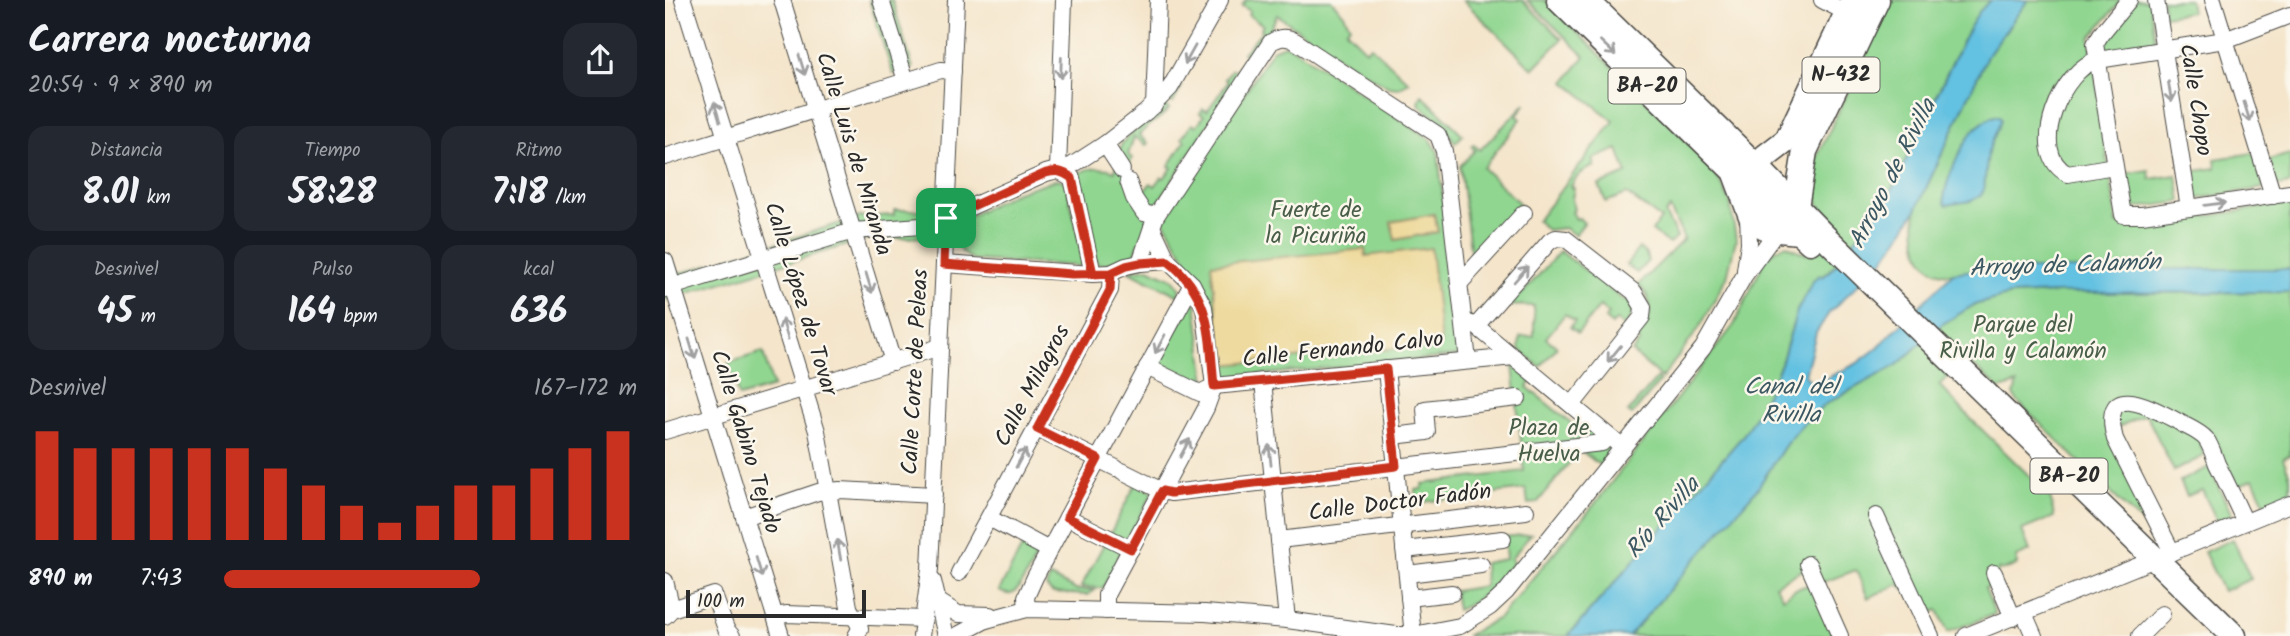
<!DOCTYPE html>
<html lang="es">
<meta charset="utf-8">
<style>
:root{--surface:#171b24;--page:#242831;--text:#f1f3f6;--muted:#9ea1a6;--accent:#c8321e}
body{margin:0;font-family:Kalam,sans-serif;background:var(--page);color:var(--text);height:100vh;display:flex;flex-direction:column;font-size:26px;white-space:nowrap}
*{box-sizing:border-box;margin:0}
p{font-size:23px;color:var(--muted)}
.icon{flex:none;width:38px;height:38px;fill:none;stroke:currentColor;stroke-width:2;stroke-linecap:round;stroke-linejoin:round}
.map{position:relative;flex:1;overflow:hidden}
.side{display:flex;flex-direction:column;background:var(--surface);width:665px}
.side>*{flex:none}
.scale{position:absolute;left:21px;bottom:18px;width:180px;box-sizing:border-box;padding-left:7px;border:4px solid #2b2b2b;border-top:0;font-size:19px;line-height:24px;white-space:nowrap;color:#2b2b2b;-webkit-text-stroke:5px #fbf7ec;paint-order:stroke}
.pin{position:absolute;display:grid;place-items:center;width:60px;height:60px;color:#fff;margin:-30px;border-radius:14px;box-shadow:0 4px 10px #0006}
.round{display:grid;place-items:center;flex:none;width:74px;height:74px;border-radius:21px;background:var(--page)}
.summary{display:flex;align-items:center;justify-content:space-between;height:119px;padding:0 28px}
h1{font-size:38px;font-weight:600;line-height:52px}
.figures{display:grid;grid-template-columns:repeat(3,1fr);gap:10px;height:119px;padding:7px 28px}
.figures div{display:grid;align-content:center;border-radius:18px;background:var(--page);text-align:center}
.figures b{font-size:35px;font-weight:600}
.figures small{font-size:19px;font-weight:400}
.figures p{font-size:19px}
.chart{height:196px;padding:14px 28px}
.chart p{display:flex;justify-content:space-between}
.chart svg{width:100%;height:126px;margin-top:7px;stroke:var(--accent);stroke-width:6}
ul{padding:0 28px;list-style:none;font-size:23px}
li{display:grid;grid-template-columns:112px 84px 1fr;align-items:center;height:52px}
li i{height:18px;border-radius:9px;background:var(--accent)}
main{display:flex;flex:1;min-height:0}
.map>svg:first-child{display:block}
.green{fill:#90d690;stroke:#5e805e;stroke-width:2}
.sand{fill:#eeda9e;stroke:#8c8264;stroke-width:2}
.water{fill:#63c1e1;stroke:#477686;stroke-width:2}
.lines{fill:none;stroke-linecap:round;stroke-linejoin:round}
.minor-casing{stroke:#494743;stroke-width:18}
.highway-casing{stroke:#494743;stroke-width:27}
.minor{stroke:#fff;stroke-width:16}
.highway{stroke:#fff;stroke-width:24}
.oneway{stroke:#a0a0a0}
.route-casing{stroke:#fff;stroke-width:14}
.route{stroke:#c8321e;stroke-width:9}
.labels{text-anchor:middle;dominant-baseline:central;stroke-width:5;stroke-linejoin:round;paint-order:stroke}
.shield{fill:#fbf7ec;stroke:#696865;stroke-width:2}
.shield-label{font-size:21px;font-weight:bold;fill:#2b2b2b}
.street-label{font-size:23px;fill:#2b2b2b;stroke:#fbf7ec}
.park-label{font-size:23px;fill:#495e49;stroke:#fbf7ec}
.water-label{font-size:24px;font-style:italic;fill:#3c5862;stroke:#fbf7ec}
</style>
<main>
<section class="side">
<div class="summary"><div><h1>Carrera nocturna</h1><p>20:54 · 9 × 890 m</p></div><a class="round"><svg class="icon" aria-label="share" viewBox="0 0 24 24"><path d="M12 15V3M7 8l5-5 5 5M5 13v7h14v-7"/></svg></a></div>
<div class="figures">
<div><p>Distancia</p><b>8.01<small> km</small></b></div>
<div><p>Tiempo</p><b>58:28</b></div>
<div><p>Ritmo</p><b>7:18<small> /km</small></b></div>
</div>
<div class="figures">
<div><p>Desnivel</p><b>45<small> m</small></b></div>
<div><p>Pulso</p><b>164<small> bpm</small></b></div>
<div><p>kcal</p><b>636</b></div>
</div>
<div class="chart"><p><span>Desnivel</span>167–172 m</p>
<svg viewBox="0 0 160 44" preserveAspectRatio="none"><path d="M5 44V6M15 44V12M25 44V12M35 44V12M45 44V12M55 44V12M65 44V19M75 44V25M85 44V32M95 44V38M105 44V32M115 44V25M125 44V25M135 44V19M145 44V12M155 44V6"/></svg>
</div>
<ul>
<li><b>890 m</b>7:43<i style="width:62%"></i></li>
</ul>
</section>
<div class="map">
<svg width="1625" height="636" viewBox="0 0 1625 636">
<rect width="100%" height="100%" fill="#fbf7ec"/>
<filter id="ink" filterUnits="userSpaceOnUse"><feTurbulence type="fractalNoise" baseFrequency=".0143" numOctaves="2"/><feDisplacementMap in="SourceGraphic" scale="14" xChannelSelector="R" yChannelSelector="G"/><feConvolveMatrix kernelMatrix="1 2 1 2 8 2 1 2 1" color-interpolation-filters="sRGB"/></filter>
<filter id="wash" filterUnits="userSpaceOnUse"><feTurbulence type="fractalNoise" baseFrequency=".00686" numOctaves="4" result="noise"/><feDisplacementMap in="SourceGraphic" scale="28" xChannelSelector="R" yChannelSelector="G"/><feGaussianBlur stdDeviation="1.57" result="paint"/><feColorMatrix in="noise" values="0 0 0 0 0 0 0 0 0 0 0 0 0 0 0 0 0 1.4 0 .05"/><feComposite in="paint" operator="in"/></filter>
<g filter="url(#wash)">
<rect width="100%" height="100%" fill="#f4e5cb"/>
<g class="green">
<polygon points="204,0 227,0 248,68 228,74"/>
<path d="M 581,0 L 666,0 L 679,14 L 685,26 L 681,30 L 701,50 L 706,46 L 744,82 L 734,88 L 724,87 L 674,58 L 612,15 L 604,31 L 487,212 L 467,261 L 434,264 L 431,262 L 412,175 C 422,167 438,166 450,171 L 457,143 L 517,86 L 508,103 L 505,101 L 500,106 L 504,109 C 493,121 484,123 474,135 L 483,143 L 481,145 L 469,137 L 463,155 L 467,158 L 463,168 L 469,181 L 479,191 L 486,183 L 490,186 L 497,177 L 499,178 L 507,168 L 504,166 L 520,141 L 517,138 L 527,124 L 531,126 L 539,116 L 535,113 L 538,109 L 542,111 L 563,82 L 560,79 L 567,69 L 570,71 L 581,56 L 578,53 L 597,31 L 596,29 L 598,25 L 583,15 L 585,11 L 577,6 Z"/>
<polygon points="798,0 857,0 897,39 868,69"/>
<path d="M 862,0 L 880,0 L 1038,157 L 1057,185 L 1065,202 L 1071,239 L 1062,277 L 1035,327 L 997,378 L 967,352 L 975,341 L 972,338 C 986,321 992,301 973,285 L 1019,239 L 1005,208 L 1000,214 L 1012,237 L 1004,244 L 987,231 L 996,219 L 962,194 L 941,202 L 934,185 L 962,174 L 953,149 L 928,159 L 930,166 C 919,170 911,175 906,187 L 909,188 L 907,199 L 909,210 L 907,212 L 911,219 L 914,218 L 919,223 L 910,235 L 899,228 L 882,230 L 872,221 L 949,121 L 900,82 L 920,56 Z"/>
<path d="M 1227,0 L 1325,0 L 1314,13 L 1299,38 L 1229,185 L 1216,209 L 1187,243 L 1190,246 L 1157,277 L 1155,275 L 1148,281 L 1132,311 L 1116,364 L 1093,412 L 1077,437 L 903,636 L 801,636 L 834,618 L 924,511 L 1069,325 L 1099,261 L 1110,250 L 1121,245 L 1141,254 L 1167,227 C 1150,203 1149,192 1149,163 Z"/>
<path d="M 1363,0 L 1457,0 L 1425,38 L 1452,224 L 1519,216 L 1531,218 L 1618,204 L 1625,199 L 1625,269 L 1317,269 C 1305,271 1289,276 1277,273 C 1250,266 1249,232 1251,210 L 1322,56 Z"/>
<polygon points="1470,0 1484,0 1491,45 1437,53 1439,37"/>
<polygon points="1497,0 1524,0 1526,12 1499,16"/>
<polygon points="619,45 626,47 766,140 773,152 794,352 791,356 560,378 553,369 543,297 500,223 500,217 607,50"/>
<polygon points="757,95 798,135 790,143 777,122 755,106 754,101"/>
<polygon points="861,103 852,116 856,119 818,168 855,204 806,257 795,166 810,150 806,146 808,144 815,150"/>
<polygon points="1588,153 1599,188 1529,199 1525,172 1551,168 1550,159"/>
<polygon points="1625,154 1625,184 1612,186 1604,160"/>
<polygon points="1484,170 1485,179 1512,175 1516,202 1463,209 1457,174"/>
<path d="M 393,179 L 401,182 L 419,262 L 416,266 L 309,260 C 290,252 284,232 301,218 L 349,193 Z"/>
<polygon points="265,204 264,237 201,239 0,300 0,278 195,217 229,215 229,210 258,210"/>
<polygon points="974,248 981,254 983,261 972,273 961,265"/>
<polygon points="895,251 960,301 962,298 968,305 969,311 960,327 952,320 947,325 940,319 944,314 935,306 913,333 905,327 910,321 900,314 881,338 892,347 875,367 854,349 855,337 869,336 869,306 838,305 850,292 856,295"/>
<polygon points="483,268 508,279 515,288 514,296 464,271"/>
<polygon points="1625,292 1625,455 1618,458 1625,477 1625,494 1600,504 1588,479 1573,486 1546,433 1534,439 1539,456 1509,471 1481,414 1453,427 1486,532 1352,401 1349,394 1352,384 1335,389 1302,360 1274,385 1308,421 1385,496 1389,517 1357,530 1365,551 1351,557 1353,565 1337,571 1334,569 1328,586 1320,588 1330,614 1283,632 1273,610 1264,613 1234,584 1203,598 1191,570 1159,582 1139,569 1110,585 1118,598 1131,589 1146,584 1168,636 964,636 1092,489 1121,444 1138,424 1162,403 1232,365 1276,325 1309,305 1345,295 1393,293"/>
<polygon points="526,302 531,303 541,383 537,386 493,364"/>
<polygon points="98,352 108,387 74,397 63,363"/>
<polygon points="848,365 867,381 862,387 912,428 920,424 943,446 942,456 935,465 915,450 872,503 863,504 861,489 759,502 758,497 751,498 750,490 757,489 757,484 859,471"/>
<polygon points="992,378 995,381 967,415 963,412"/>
<polygon points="1544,467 1567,515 1552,521 1537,490 1522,496 1515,481"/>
<polygon points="471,483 488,492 462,541 445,534"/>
<path d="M 866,534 L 846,559 L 849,562 C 832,582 817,601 792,610 L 789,591 L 820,586 L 819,563 L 841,559 L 839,537 Z"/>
<polygon points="1568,539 1586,579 1558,591 1539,552"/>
<polygon points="441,540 457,549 438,588 416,587"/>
<path d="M 360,542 L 375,549 C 370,558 355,593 346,594 C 341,595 338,593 334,591 Z"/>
<polygon points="385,577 411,590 430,590 422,595 387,593 381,587"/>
</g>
<g class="sand">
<polygon points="769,214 773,232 730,240 726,222"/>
<polygon points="766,248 776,344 558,365 546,264 700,249 701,256"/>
</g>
<g class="water">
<polygon points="1325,0 1363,0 1322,56 1251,210 1234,238 1218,260 1164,313 1151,333 1140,375 1148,385 1191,364 1211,349 1288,273 1317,269 1625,269 1625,292 1393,293 1345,295 1309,305 1276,325 1232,365 1162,403 1138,424 1121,444 1092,489 964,636 903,636 1077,437 1093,412 1116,364 1132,311 1148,281 1155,275 1158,277 1189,247 1187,243 1216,209 1229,185 1299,38 1313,13"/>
<path d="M 1330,116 L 1334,116 L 1336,120 L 1323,152 L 1319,190 L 1315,196 L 1306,201 L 1281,205 C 1273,193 1298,144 1307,132 C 1314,124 1321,120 1330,116 Z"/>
</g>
</g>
<g filter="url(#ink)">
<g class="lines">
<defs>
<g id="minor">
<path d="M 18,0 L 152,431 L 184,607 C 187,616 194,621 195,629 L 191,636"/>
<polyline points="117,0 228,362"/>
<polyline points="216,0 241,81"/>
<polyline points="1157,0 1182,13"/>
<polyline points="1464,0 1436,34 1430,44 1458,215 1477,215 1625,193"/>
<polyline points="1491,0 1524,208"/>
<polyline points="1548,0 1608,196"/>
<polyline points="489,106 493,0"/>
<polyline points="440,144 457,170"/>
<polyline points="0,157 276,70 288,71"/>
<path d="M 1449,166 L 1403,174 C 1360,153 1398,67 1433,60 L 1560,40 L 1625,15"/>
<polyline points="393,170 399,0"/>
<polyline points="393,170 407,178 428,274"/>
<polyline points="463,181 469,198 479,213 491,216"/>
<polyline points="281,218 381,173 406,166 440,144 481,112 505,88 555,0"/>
<polyline points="0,261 116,636"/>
<polyline points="475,263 487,227"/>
<polyline points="279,264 428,274 446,273 461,266 475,263 503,261"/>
<polyline points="1080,270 1084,243 1083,212"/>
<polyline points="794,284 859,213"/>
<polyline points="0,289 188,231 256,226"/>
<polyline points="804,323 811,326 958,448"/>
<polyline points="811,326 885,241 891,238 901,239 969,292 978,307 977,317 907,405"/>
<polyline points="482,367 535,393 549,386 849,357"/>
<polyline points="721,369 748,636"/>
<polyline points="598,381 622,620"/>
<polyline points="372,429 451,468"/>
<polyline points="0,431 275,347"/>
<polyline points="728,436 762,432 760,409 853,398"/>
<polyline points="457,471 497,491 506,493 937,443"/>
<polyline points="1211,516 1266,636"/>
<polyline points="79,517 153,492 175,490 269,495"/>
<polyline points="402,517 466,549"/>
<polyline points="324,518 384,550"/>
<polyline points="614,540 861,511"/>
<polyline points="739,550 838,539"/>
<path d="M 1507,552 L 1450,439 C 1434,377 1487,408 1514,422 C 1522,427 1534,431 1541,439 C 1546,446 1549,456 1552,464 C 1562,483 1571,503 1580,522"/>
<polyline points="1143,564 1175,636"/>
<polyline points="294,573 445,290 446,273"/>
<polyline points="1329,573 1348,618"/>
<polyline points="742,574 816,565"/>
<polyline points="0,581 7,609"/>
<polyline points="268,581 281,636"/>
<polyline points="744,598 787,593"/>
<polyline points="273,601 293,614 325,615"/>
<polyline points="362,609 361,597 370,577 527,284"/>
<path d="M 441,611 L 441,595 L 541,408 L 549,386 L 539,307 L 527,284 L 503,261 L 487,227 L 491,216 L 606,42 C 615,37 621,36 630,41 L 773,135 L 779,151 L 803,361"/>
<polyline points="1359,613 1369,636"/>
<polyline points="0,616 7,609 49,595 61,629 67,636"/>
<polyline points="110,616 121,614 259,619"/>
<polyline points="256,636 265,569 291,0"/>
<polyline points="291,636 321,620 362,609 540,613 622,620 731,635 748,635 795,626 825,607 841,592 1038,348 1079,276 1112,231"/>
<polyline points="1301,636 1625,504"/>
<polyline points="1475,636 1497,614"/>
</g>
<g id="highway">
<polyline points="894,0 1069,171 1087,219 1103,229 1134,232"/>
<polyline points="921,0 1092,167 1156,233 1569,636"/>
<polyline points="1069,171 1145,242"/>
<polyline points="1084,179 1101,156 1122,140 1188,0"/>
<polyline points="1124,217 1131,207 1140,151 1212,0"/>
</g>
</defs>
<use href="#minor" class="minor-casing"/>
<use href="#highway" class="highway-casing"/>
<use href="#minor" class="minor"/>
<use href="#highway" class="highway"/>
</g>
<defs><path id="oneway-shaft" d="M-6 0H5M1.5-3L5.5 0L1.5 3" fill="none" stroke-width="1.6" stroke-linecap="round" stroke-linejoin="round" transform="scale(1.75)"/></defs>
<g class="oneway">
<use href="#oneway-shaft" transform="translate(943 48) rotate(44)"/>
<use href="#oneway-shaft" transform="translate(525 55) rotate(119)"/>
<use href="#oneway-shaft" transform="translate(137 65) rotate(73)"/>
<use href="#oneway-shaft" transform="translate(396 68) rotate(92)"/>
<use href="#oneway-shaft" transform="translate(1505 92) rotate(81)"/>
<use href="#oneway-shaft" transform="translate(52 112) rotate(-107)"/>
<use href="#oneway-shaft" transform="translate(1582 112) rotate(73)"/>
<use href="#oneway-shaft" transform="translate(1550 204) rotate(-8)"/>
<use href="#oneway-shaft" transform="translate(856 274) rotate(-49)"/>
<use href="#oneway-shaft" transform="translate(204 283) rotate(73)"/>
<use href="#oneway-shaft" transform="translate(120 329) rotate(-107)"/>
<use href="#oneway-shaft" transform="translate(495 344) rotate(118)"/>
<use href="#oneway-shaft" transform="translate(27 349) rotate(73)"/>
<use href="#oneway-shaft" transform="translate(949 354) rotate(129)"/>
<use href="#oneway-shaft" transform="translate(520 448) rotate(-62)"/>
<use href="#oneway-shaft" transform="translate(605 455) rotate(-96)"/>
<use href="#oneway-shaft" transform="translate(356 458) rotate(-62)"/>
<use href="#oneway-shaft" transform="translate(174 550) rotate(-100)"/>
<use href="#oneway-shaft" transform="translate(94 567) rotate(73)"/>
</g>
</g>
<g class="lines" filter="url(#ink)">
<defs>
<path id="route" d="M 281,218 L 279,264 L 407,274 L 446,273 L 445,290 L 372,429 L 433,459 L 402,517 L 466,549 L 497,491 L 506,493 L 731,466 L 721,369 L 549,386 C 544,335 547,296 503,261 L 475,263 L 461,266 L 446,273 L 428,274 L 407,178 C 397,171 392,170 381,173 L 281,218"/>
</defs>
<use href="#route" class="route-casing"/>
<use href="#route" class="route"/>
</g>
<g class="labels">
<g class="shield">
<rect x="1137.5" y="57.5" width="77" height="35" rx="5"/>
<rect x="943.5" y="68.5" width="77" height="35" rx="5"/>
<rect x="1365.5" y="458.5" width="77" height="35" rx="5"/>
</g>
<g class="shield-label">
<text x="1176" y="75">N-432</text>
<text x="982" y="86">BA-20</text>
<text x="1404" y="476">BA-20</text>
</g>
<g class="street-label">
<text transform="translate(1530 100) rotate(81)">Calle Chopo</text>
<text transform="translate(188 154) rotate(73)">Calle Luis de Miranda</text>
<text transform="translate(135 299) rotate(73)">Calle López de Tovar</text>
<text transform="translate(678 350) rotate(-6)">Calle Fernando Calvo</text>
<text transform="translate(251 372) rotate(-87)">Calle Corte de Peleas</text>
<text transform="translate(368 386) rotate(-62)">Calle Milagros</text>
<text transform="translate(80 442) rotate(73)">Calle Gabino Tejado</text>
<text transform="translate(735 503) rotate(-7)">Calle Doctor Fadón</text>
</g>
<g class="park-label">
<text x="651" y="211">Fuerte de<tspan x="651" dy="26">la Picuriña</tspan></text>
<text x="1358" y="326">Parque del<tspan x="1358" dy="26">Rivilla y Calamón</tspan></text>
<text x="884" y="429">Plaza de<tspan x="884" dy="26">Huelva</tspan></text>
</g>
<g class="water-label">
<text transform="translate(1228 174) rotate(-63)">Arroyo de Rivilla</text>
<text transform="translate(1400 266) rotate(-2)">Arroyo de Calamón</text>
<text x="1126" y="387">Canal del<tspan x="1126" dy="28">Rivilla</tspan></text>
<text transform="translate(998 518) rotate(-49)">Río Rivilla</text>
</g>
</g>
</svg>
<div class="scale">100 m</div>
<div class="pin" style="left:281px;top:218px;background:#1e9e55"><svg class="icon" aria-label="arrive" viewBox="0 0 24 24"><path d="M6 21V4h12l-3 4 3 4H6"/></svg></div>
</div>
</main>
